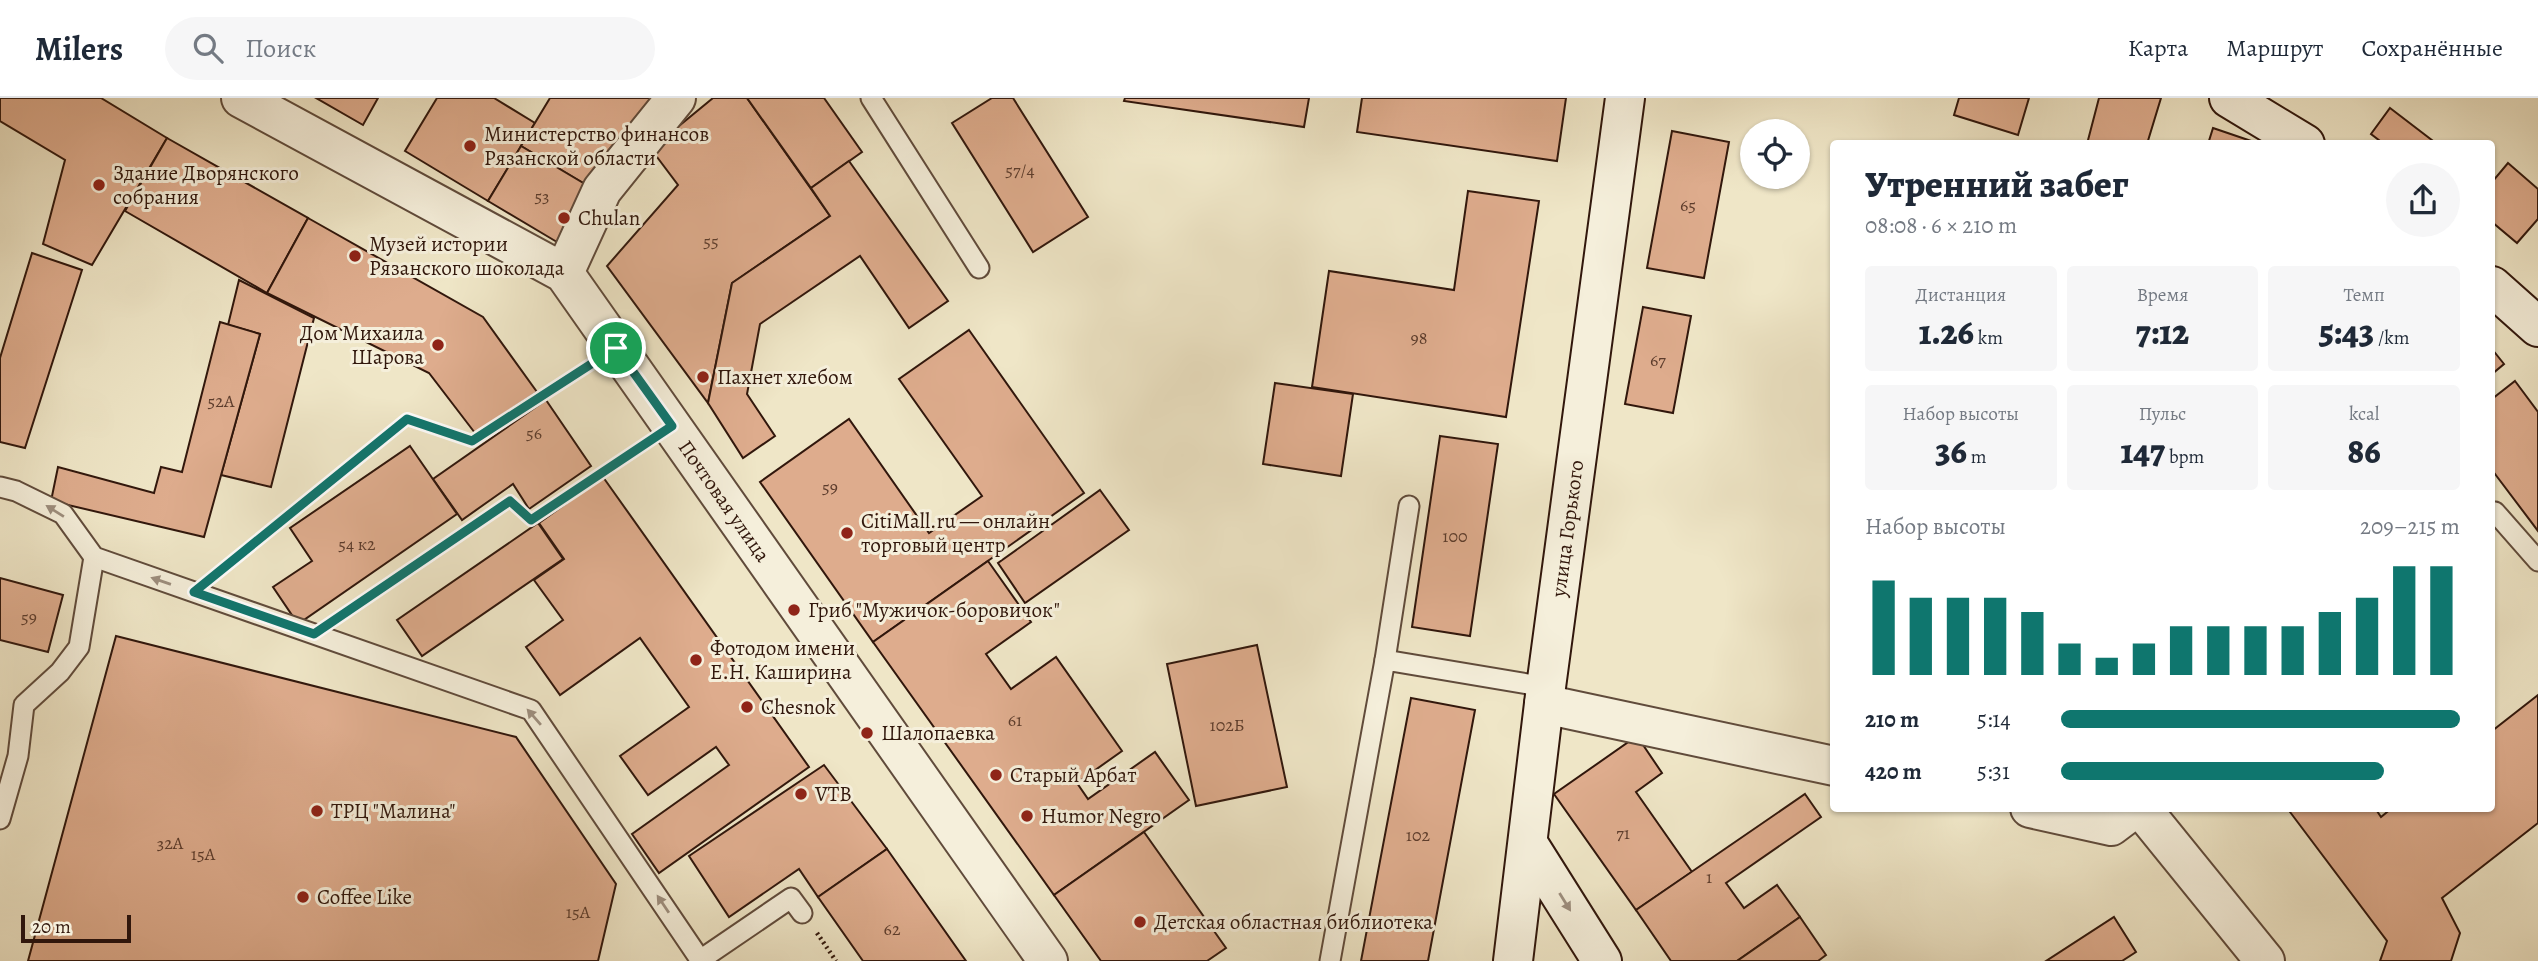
<!DOCTYPE html>
<html lang="ru">
<meta charset="utf-8">
<style>
:root{--surface:#fff;--page:#f6f6f7;--text:#1f2937;--muted:#747a83;--line:#e0e1e3;--accent:#0f766e}
body{margin:0;font-family:Alegreya,serif;background:var(--page);color:var(--text);height:100vh;display:flex;flex-direction:column;font-size:26px;white-space:nowrap}
*{box-sizing:border-box;margin:0}
p{font-size:23px;color:var(--muted)}
.icon{flex:none;width:38px;height:38px;fill:none;stroke:currentColor;stroke-width:2;stroke-linecap:round;stroke-linejoin:round}
.map{position:relative;flex:1;overflow:hidden}
.sheet{position:absolute;left:1830px;top:42px;width:665px;height:672px;display:flex;flex-direction:column;background:var(--surface);border-radius:7px;box-shadow:0 2px 5px #0004}
.sheet>*{flex:none}
.controls{position:absolute;left:1740px;top:21px;display:grid;gap:14px}
.controls a{display:grid;place-items:center;width:70px;height:70px;border-radius:50%;background:var(--surface);box-shadow:0 2px 5px #0004;font-size:35px}
.scale{position:absolute;left:21px;bottom:18px;width:110px;box-sizing:border-box;padding-left:7px;border:4px solid #31170c;border-top:0;font-size:19px;line-height:24px;white-space:nowrap;color:#31170c;-webkit-text-stroke:5px #f5efdb;paint-order:stroke}
.pin{position:absolute;display:grid;place-items:center;width:60px;height:60px;color:#fff;margin:-30px;border:4px solid #fff;border-radius:50%;box-shadow:0 2px 7px #0007}
.round{display:grid;place-items:center;flex:none;width:74px;height:74px;border-radius:37px;background:var(--page)}
.head{display:flex;align-items:center;justify-content:space-between;height:119px;padding:0 35px}
h1{font-size:38px;font-weight:800;line-height:52px}
.metrics{display:grid;grid-template-columns:repeat(3,1fr);gap:10px;height:119px;padding:7px 35px}
.metrics div{display:grid;align-content:center;border-radius:7px;background:var(--page);text-align:center}
.metrics b{font-size:35px;font-weight:800}
.metrics small{font-size:19px;font-weight:400}
.metrics p{font-size:19px}
.chart{height:196px;padding:14px 35px}
.chart p{display:flex;justify-content:space-between}
.chart svg{width:100%;height:126px;margin-top:7px;stroke:var(--accent);stroke-width:6}
ul{padding:0 35px;list-style:none;font-size:23px}
li{display:grid;grid-template-columns:112px 84px 1fr;align-items:center;height:52px}
li i{height:18px;border-radius:9px;background:var(--accent)}
header{display:flex;align-items:center;gap:42px;box-sizing:border-box;height:98px;padding:0 35px;background:var(--surface);border-bottom:2px solid var(--line)}
header strong{font-size:33px}
nav{display:flex;gap:38px;margin-inline-start:auto;font-size:24px}
.search{width:490px;height:63px;background:var(--page);display:flex;align-items:center;gap:18px;box-sizing:border-box;padding:0 24px;border-radius:38px;color:var(--muted);font-size:26px}
.map>svg:first-child{display:block}
.building{fill:#deac8d;stroke:#31170c;stroke-width:2}
.lines{fill:none;stroke-linecap:round;stroke-linejoin:round}
.lane-casing{stroke:#604b3b;stroke-width:23}
.street-casing{stroke:#604b3b;stroke-width:42}
.secondary-casing{stroke:#31170c;stroke-width:42}
.path{stroke:#31170c;stroke-width:4.5;stroke-dasharray:2 3.5;stroke-linecap:butt}
.lane{stroke:#f5efdb;stroke-width:19}
.street{stroke:#f5efdb;stroke-width:38}
.secondary{stroke:#f5efdb;stroke-width:38}
.oneway{fill:#9d8e7e}
.route-casing{stroke:#fff;stroke-width:14}
.route{stroke:#0f766e;stroke-width:9}
.poi-dot{fill:#8f2418;stroke:#f5efdb;stroke-width:2.5}
.labels{text-anchor:middle;dominant-baseline:central;stroke-width:6;stroke-linejoin:round;paint-order:stroke}
.number-label{font-size:18px;fill:#5c3c2c}
.poi-label{font-size:21px;fill:#31170c;stroke:#f5efdb;text-anchor:start}
.street-label{font-size:21px;fill:#31170c;stroke:#f5efdb}
</style>
<header>
<strong>Milers</strong>
<div class="search"><svg class="icon" aria-label="search" viewBox="0 0 24 24"><circle cx="10" cy="10" r="6"/><path d="M15 15l6 6"/></svg>Поиск</div>
<nav><a>Карта</a><a>Маршрут</a><a>Сохранённые</a></nav>
</header>
<div class="map">
<svg width="2538" height="863" viewBox="0 0 2538 863">
<rect width="100%" height="100%" fill="#efe6c7"/>
<filter id="stains"><feTurbulence type="fractalNoise" baseFrequency=".00286" numOctaves="4"/><feColorMatrix values="0 0 0 0 .2 0 0 0 0 .09 0 0 0 0 .02 0 0 0 .5 -.17"/></filter>
<radialGradient id="worn" r=".72"><stop offset=".6" stop-color="#630" stop-opacity="0"/><stop offset="1" stop-color="#630" stop-opacity=".3"/></radialGradient>
<g class="building">
<polygon points="0,0 101,0 167,40 92,167 43,146 65,62 0,23"/>
<polygon points="316,0 378,0 363,27"/>
<polygon points="437,0 494,0 535,25 488,103 405,53"/>
<polygon points="550,0 651,0 595,92 521,48"/>
<polygon points="713,0 747,0 830,118 732,185 708,305 607,168 678,87 651,51"/>
<polygon points="747,0 824,0 862,54 811,90"/>
<polygon points="992,0 1013,0 1088,119 1033,154 952,25"/>
<polygon points="1125,0 1309,0 1304,29 1124,3"/>
<polygon points="1362,0 1566,0 1557,63 1357,34"/>
<polygon points="1959,0 2029,0 2018,37 1954,17"/>
<polygon points="2099,0 2161,0 2147,46 2087,46"/>
<polygon points="2390,10 2437,46 2384,46 2371,36"/>
<polygon points="2213,30 2260,46 2208,46"/>
<polygon points="1672,33 1729,44 1704,180 1647,170"/>
<polygon points="167,40 308,120 267,195 125,113"/>
<polygon points="521,48 595,92 562,147 488,103"/>
<polygon points="849,63 948,203 909,230 860,158 760,226 747,296 775,338 743,360 708,305 732,185 830,118 811,90"/>
<polygon points="2508,65 2538,91 2538,121 2517,145 2492,124 2492,84"/>
<polygon points="1468,93 1539,103 1506,319 1312,289 1329,173 1454,192"/>
<polygon points="308,120 483,219 537,294 475,335 429,275 267,195"/>
<polygon points="32,155 82,172 25,350 0,344 0,260"/>
<polygon points="239,182 314,220 271,389 221,377 260,236 228,227"/>
<polygon points="1643,209 1691,218 1673,315 1625,306"/>
<polygon points="220,224 260,236 204,439 51,403 58,369 154,395 161,369 182,374"/>
<polygon points="969,232 1084,395 873,544 760,384 849,321 929,435 982,398 899,281"/>
<polygon points="2492,251 2504,266 2492,276"/>
<polygon points="2515,283 2538,314 2538,433 2492,372 2492,301"/>
<polygon points="1275,285 1353,296 1341,378 1263,366"/>
<polygon points="546,302 591,368 529,411 513,386 462,422 433,381"/>
<polygon points="1440,338 1498,346 1470,538 1412,529"/>
<polygon points="410,348 457,416 298,526 273,489 312,463 290,430"/>
<polygon points="603,379 809,669 659,775 632,736 729,667 716,649 648,697 620,658 689,609 640,540 560,597 526,549 563,522 534,482 564,461 539,425"/>
<polygon points="1100,392 1129,432 1025,505 998,465"/>
<polygon points="538,425 563,461 422,558 397,522"/>
<polygon points="988,463 1031,524 986,556 1011,591 1056,559 1122,653 1077,685 1088,701 1155,654 1189,702 1054,797 873,544"/>
<polygon points="0,480 63,497 48,554 0,542"/>
<polygon points="116,538 516,639 616,786 598,863 28,863"/>
<polygon points="1257,547 1287,689 1196,708 1167,566"/>
<polygon points="2538,597 2538,725 2442,800 2460,835 2451,863 2380,863 2387,843 2287,710 2375,710 2381,719 2392,710 2492,710 2492,633"/>
<polygon points="1411,600 1475,612 1428,863 1361,863"/>
<polygon points="1637,638 1662,675 1636,694 1692,774 1636,812 1554,696"/>
<polygon points="824,667 887,751 818,799 799,771 729,819 689,758"/>
<polygon points="1805,696 1821,719 1726,785 1744,810 1777,787 1800,819 1737,863 1671,863 1636,812"/>
<polygon points="1144,734 1226,850 1207,863 1101,863 1054,797"/>
<polygon points="887,751 966,863 863,863 818,799"/>
<polygon points="1800,819 1826,857 1818,863 1737,863"/>
<polygon points="2114,819 2136,854 2122,863 2046,863"/>
</g>
<g class="lines">
<defs>
<g id="lane">
<polyline points="871,0 979,170"/>
<polyline points="0,389 16,393 63,416 94,459 531,612 701,863"/>
<polyline points="2495,414 2538,463"/>
<polyline points="1385,562 1409,408"/>
<polyline points="0,721 18,658 24,607 60,574 79,549 94,459"/>
<polyline points="700,862 791,800 802,815"/>
<polyline points="1330,863 1385,562 1546,589"/>
</g>
<g id="street">
<path id="s1" d="M 241,0 L 564,175 L 1048,863"/>
<polyline points="564,175 602,92 676,0"/>
<polyline points="1544,606 1834,668"/>
<polyline points="2030,710 2111,728 2135,710"/>
<polyline points="2141,710 2265,863"/>
</g>
<g id="secondary">
<polyline points="2229,0 2305,46"/>
<polyline points="2492,188 2538,229"/>
<polyline points="1529,747 1602,863"/>
<path id="s2" d="M 1513,863 L 1546,589 L 1625,0"/>
</g>
</defs>
<use href="#lane" class="lane-casing"/>
<use href="#street" class="street-casing"/>
<use href="#secondary" class="secondary-casing"/>
<g class="path">
<polyline points="219,474 407,321 472,343 586,269"/>
<polyline points="344,516 510,403 531,422 642,348"/>
<polyline points="817,835 836,863"/>
</g>
<use href="#lane" class="lane"/>
<use href="#street" class="street"/>
<use href="#secondary" class="secondary"/>
</g>
<defs><path id="oneway-solid" d="M-6-.8H1V-3.2L6.5 0L1 3.2V.8H-6Z" transform="scale(1.75)"/></defs>
<g class="oneway">
<use href="#oneway-solid" transform="translate(55 413) rotate(-148)"/>
<use href="#oneway-solid" transform="translate(161 483) rotate(-161)"/>
<use href="#oneway-solid" transform="translate(534 619) rotate(-131)"/>
<use href="#oneway-solid" transform="translate(1565 804) rotate(58)"/>
<use href="#oneway-solid" transform="translate(663 806) rotate(-124)"/>
</g>
<g class="lines">
<defs>
<polygon id="route" points="616,250 672,328 531,422 510,403 314,536 194,494 407,321 472,343"/>
</defs>
<use href="#route" class="route-casing"/>
<use href="#route" class="route"/>
</g>
<g class="poi-dot">
<circle cx="470" cy="48" r="7"/>
<circle cx="99" cy="87" r="7"/>
<circle cx="564" cy="120" r="7"/>
<circle cx="355" cy="158" r="7"/>
<circle cx="438" cy="247" r="7"/>
<circle cx="703" cy="279" r="7"/>
<circle cx="847" cy="435" r="7"/>
<circle cx="794" cy="512" r="7"/>
<circle cx="696" cy="562" r="7"/>
<circle cx="747" cy="609" r="7"/>
<circle cx="867" cy="635" r="7"/>
<circle cx="996" cy="677" r="7"/>
<circle cx="801" cy="696" r="7"/>
<circle cx="317" cy="713" r="7"/>
<circle cx="1027" cy="718" r="7"/>
<circle cx="303" cy="799" r="7"/>
<circle cx="1140" cy="824" r="7"/>
</g>
<g class="labels">
<g class="number-label">
<text x="1020" y="72">57/4</text>
<text x="542" y="98">53</text>
<text x="1688" y="107">65</text>
<text x="711" y="143">55</text>
<text x="1419" y="240">98</text>
<text x="1658" y="262">67</text>
<text x="221" y="303">52А</text>
<text x="534" y="335">56</text>
<text x="830" y="389">59</text>
<text x="1455" y="438">100</text>
<text x="357" y="446">54 к2</text>
<text x="29" y="519">59</text>
<text x="1015" y="622">61</text>
<text x="1227" y="627">102Б</text>
<text x="1623" y="735">71</text>
<text x="1418" y="737">102</text>
<text x="170" y="745">32А</text>
<text x="203" y="756">15А</text>
<text x="1709" y="779">1</text>
<text x="578" y="814">15А</text>
<text x="892" y="831">62</text>
</g>
<g class="poi-label">
<text x="484" y="36">Министерство финансов<tspan x="484" dy="24">Рязанской области</tspan></text>
<text x="113" y="75">Здание Дворянского<tspan x="113" dy="24">собрания</tspan></text>
<text x="578" y="120">Chulan</text>
<text x="369" y="146">Музей истории<tspan x="369" dy="24">Рязанского шоколада</tspan></text>
<text x="424" y="235" text-anchor="end">Дом Михаила<tspan x="424" dy="24">Шарова</tspan></text>
<text x="717" y="279">Пахнет хлебом</text>
<text x="861" y="423">CitiMall.ru — онлайн<tspan x="861" dy="24">торговый центр</tspan></text>
<text x="808" y="512">Гриб "Мужичок-боровичок"</text>
<text x="710" y="550">Фотодом имени<tspan x="710" dy="24">Е.Н. Каширина</tspan></text>
<text x="761" y="609">Chesnok</text>
<text x="881" y="635">Шалопаевка</text>
<text x="1010" y="677">Старый Арбат</text>
<text x="815" y="696">VTB</text>
<text x="331" y="713">ТРЦ "Малина"</text>
<text x="1041" y="718">Humor Negro</text>
<text x="317" y="799">Coffee Like</text>
<text x="1154" y="824">Детская областная библиотека</text>
</g>
<g class="street-label">
<text stroke="none"><textPath href="#s1" startOffset="646">Почтовая улица</textPath></text>
<text stroke="none"><textPath href="#s2" startOffset="436">улица Горького</textPath></text>
</g>
</g>
<rect width="100%" height="100%" filter="url(#stains)"/>
<rect width="100%" height="100%" fill="url(#worn)"/>
</svg>
<div class="controls">
<a><svg class="icon" aria-label="locate" viewBox="0 0 24 24"><circle cx="12" cy="12" r="6"/><path d="M12 2v4M12 18v4M2 12h4M18 12h4"/></svg></a>
</div>
<div class="scale">20 m</div>
<div class="pin" style="left:616px;top:250px;background:#1e9e55"><svg class="icon" aria-label="arrive" viewBox="0 0 24 24"><path d="M6 21V4h12l-3 4 3 4H6"/></svg></div>
<section class="sheet">
<div class="head"><div><h1>Утренний забег</h1><p>08:08 · 6 × 210 m</p></div><a class="round"><svg class="icon" aria-label="share" viewBox="0 0 24 24"><path d="M12 15V3M7 8l5-5 5 5M5 13v7h14v-7"/></svg></a></div>
<div class="metrics">
<div><p>Дистанция</p><b>1.26<small> km</small></b></div>
<div><p>Время</p><b>7:12</b></div>
<div><p>Темп</p><b>5:43<small> /km</small></b></div>
</div>
<div class="metrics">
<div><p>Набор высоты</p><b>36<small> m</small></b></div>
<div><p>Пульс</p><b>147<small> bpm</small></b></div>
<div><p>kcal</p><b>86</b></div>
</div>
<div class="chart"><p><span>Набор высоты</span>209–215 m</p>
<svg viewBox="0 0 160 44" preserveAspectRatio="none"><path d="M5 44V11M15 44V17M25 44V17M35 44V17M45 44V22M55 44V33M65 44V38M75 44V33M85 44V27M95 44V27M105 44V27M115 44V27M125 44V22M135 44V17M145 44V6M155 44V6"/></svg>
</div>
<ul>
<li><b>210 m</b>5:14<i style="width:100%"></i></li>
<li><b>420 m</b>5:31<i style="width:81%"></i></li>
</ul>
</section>
</div>
